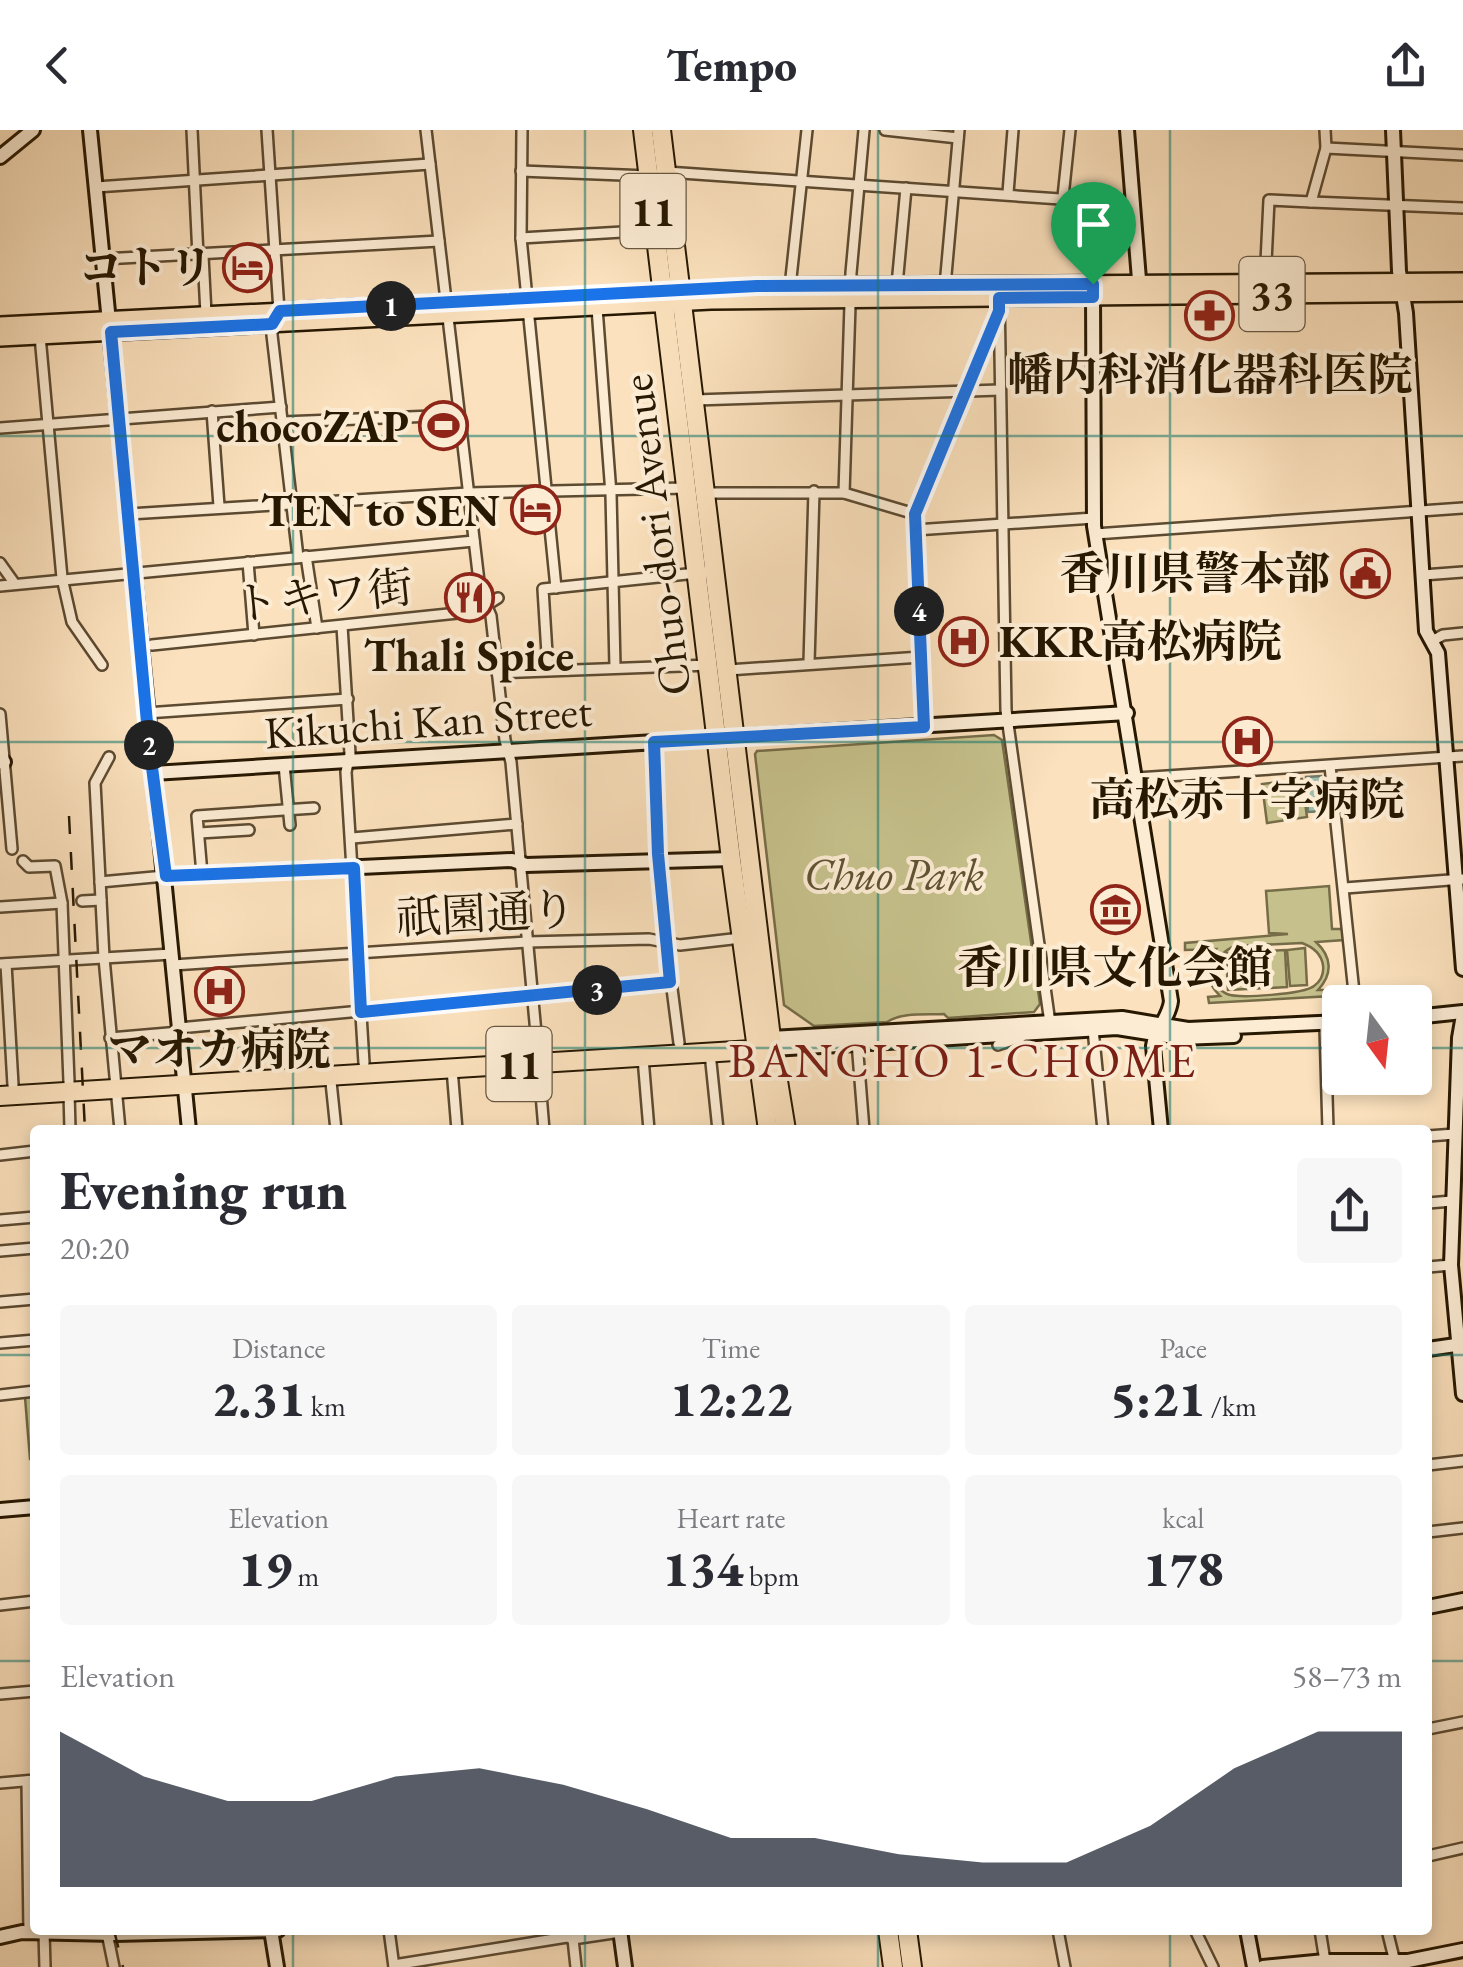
<!DOCTYPE html>
<meta charset="utf-8">
<style>
:root{--surface:#fff;--page:#f7f7f7;--text:#2b2b33;--muted:#7c7c81;--accent:#111827}
body{margin:0;font-family:"EB Garamond","Noto Serif JP",serif;background:var(--page);color:var(--text);height:100vh;display:flex;flex-direction:column;font-size:38px;white-space:nowrap}
*{box-sizing:border-box;margin:0}
p{font-size:32px;color:var(--muted)}
.icon{flex:none;width:55px;height:55px;fill:none;stroke:currentColor;stroke-width:2;stroke-linecap:round;stroke-linejoin:round}
.map{position:relative;flex:1;overflow:hidden}
.sheet{position:absolute;left:30px;top:995px;width:1402px;height:810px;display:flex;flex-direction:column;background:var(--surface);border-radius:10px;box-shadow:0 5px 15px #0003}
.sheet>*{flex:none}
.needle{width:65px;rotate:165deg}
.tools{position:absolute;left:1322px;top:855px;display:grid;gap:20px}
.tools a{display:grid;place-items:center;width:110px;height:110px;border-radius:10px;background:var(--surface);box-shadow:0 5px 15px #0003;font-size:50px}
.pin{position:absolute;display:grid;place-items:center;width:85px;height:85px;color:#fff;margin:-102px -42px;border-radius:50% 50% 50% 0;rotate:-45deg;box-shadow:0 0 10px #0007}
.pin .icon{rotate:45deg}
.km{position:absolute;width:50px;height:50px;margin:-25px;border-radius:50%;background:#222;color:#fff;font-size:28px;line-height:50px;text-align:center}
.round{display:grid;place-items:center;flex:none;width:105px;height:105px;border-radius:10px;background:var(--page)}
.headline{display:flex;align-items:center;justify-content:space-between;height:170px;padding:0 30px}
h1{font-size:55px;font-weight:800;line-height:75px}
.figures{display:grid;grid-template-columns:repeat(3,1fr);gap:15px;height:170px;padding:10px 30px}
.figures div{display:grid;align-content:center;border-radius:10px;background:var(--page);text-align:center}
.figures b{font-size:50px;font-weight:800}
.figures small{font-size:28px;font-weight:400}
.figures p{font-size:28px}
.chart{height:280px;padding:20px 30px}
.chart p{display:flex;justify-content:space-between}
.chart svg{width:100%;height:180px;margin-top:10px;fill:var(--accent);opacity:.7}
header{display:flex;justify-content:space-between;align-items:center;height:130px;padding:0 30px;background:var(--surface);font-size:45px;font-weight:800}
.map>svg:first-child{display:block}
.green{fill:#c6c18c;stroke:#766c47;stroke-width:2.5;fill-rule:evenodd}
.water{fill:#9fbeb0;stroke:#6f7c6a;stroke-width:2.5}
.lines{fill:none;stroke-linecap:round;stroke-linejoin:round}
.street-casing{stroke:#5c4a31;stroke-width:14}
.secondary-casing{stroke:#271802;stroke-width:18}
.primary-casing{stroke:#271802;stroke-width:20}
.highway-casing{stroke:#271802;stroke-width:22}
.street{stroke:#fcecd4;stroke-width:9}
.secondary{stroke:#fcecd4;stroke-width:12}
.primary{stroke:#fbe1bd;stroke-width:15}
.highway{stroke:#fbe1bd;stroke-width:18}
.rail{stroke:#271802;stroke-width:2.5;stroke-dasharray:18 18;stroke-linecap:butt}
.route-casing{stroke:#fff;stroke-width:20}
.route{stroke:#1a73e8;stroke-width:12}
.grid{fill:none;stroke:#0f766e;stroke-width:2.5;stroke-opacity:0.55}
.labels{text-anchor:middle;dominant-baseline:central;stroke-width:8;stroke-linejoin:round;paint-order:stroke}
.shield{fill:#fcecd4;stroke:#675841;stroke-width:2.5}
.shield-label{font-size:42px;font-weight:bold;fill:#271802}
.poi-label{font-size:45px;font-weight:bold;fill:#271802;stroke:#fcecd4}
.street-label{font-size:45px;fill:#271802;stroke:#fcecd4}
.park-label{font-size:45px;font-style:italic;fill:#5f5332;stroke:#fcecd4}
.neighbourhood-label{font-size:48px;letter-spacing:2.5px;fill:#7a1f14;stroke:#fcecd4}
</style>
<header><svg class="icon" aria-label="back" viewBox="0 0 24 24"><path d="M15 5l-7 7 7 7"/></svg>Tempo<svg class="icon" aria-label="share" viewBox="0 0 24 24"><path d="M12 15V3M7 8l5-5 5 5M5 13v7h14v-7"/></svg></header>
<div class="map">
<svg width="1463" height="1837" viewBox="0 0 1463 1837">
<rect width="100%" height="100%" fill="#fbe1bd"/>
<filter id="stains"><feTurbulence type="fractalNoise" baseFrequency=".002" numOctaves="4"/><feColorMatrix values="0 0 0 0 .2 0 0 0 0 .09 0 0 0 0 .02 0 0 0 .5 -.17"/></filter>
<radialGradient id="worn" r=".72"><stop offset=".6" stop-color="#630" stop-opacity="0"/><stop offset="1" stop-color="#630" stop-opacity=".3"/></radialGradient>
<g class="green">
<path d="M 994,605 L 1002,610 L 1040,874 L 1034,882 L 948,888 L 944,884 C 926,885 902,882 887,892 L 814,896 L 784,875 L 755,624 L 757,621 Z"/>
<polygon points="1302,649 1307,687 1267,693 1262,654"/>
<path d="M 1329,756 L 1332,799 L 1343,799 L 1344,810 L 1316,812 C 1332,827 1333,844 1318,860 L 1331,860 L 1331,866 L 1209,873 L 1208,867 L 1220,866 C 1205,851 1204,835 1216,819 L 1185,820 L 1185,813 L 1288,804 L 1269,803 L 1266,761 ZM 1302,813 C 1313,817 1321,823 1323,835 C 1324,843 1321,851 1314,856 C 1304,864 1239,869 1227,864 C 1202,852 1214,824 1235,816 Z"/>
<polygon points="1305,818 1307,855 1290,856 1287,820"/>
<polygon points="1285,820 1287,857 1269,858 1267,821"/>
<polygon points="1264,821 1266,858 1248,859 1246,822"/>
<polygon points="1244,822 1246,859 1228,860 1226,823"/>
<polygon points="35,1266 35,1329 30,1329 25,1267"/>
</g>
<polygon class="water" points="1321,646 1324,681 1308,682 1306,647"/>
<g class="lines">
<defs>
<g id="street">
<polyline points="192,0 198,126"/>
<polyline points="267,0 279,181 272,194 272,205 298,427"/>
<polyline points="426,0 480,460 491,486 505,610 511,632 537,914"/>
<polyline points="522,0 521,108 556,458"/>
<polyline points="885,0 958,8"/>
<polyline points="1326,18 1463,25"/>
<polyline points="521,41 648,46"/>
<polyline points="667,42 1134,74"/>
<polyline points="96,57 430,34"/>
<polyline points="1008,63 1013,0"/>
<polyline points="1063,67 1070,0"/>
<polyline points="1311,72 1463,78"/>
<polyline points="521,108 656,100"/>
<polyline points="203,126 206,184"/>
<polyline points="103,129 439,111"/>
<polyline points="1265,153 1269,70 1311,72 1326,18 1325,0"/>
<polyline points="897,155 906,58"/>
<polyline points="945,156 959,0"/>
<polyline points="790,157 807,0"/>
<polyline points="999,163 1006,580 1050,893"/>
<polyline points="597,178 611,364 615,537"/>
<polyline points="40,206 62,448 72,492 102,535"/>
<polyline points="695,270 1000,260"/>
<polyline points="212,281 219,376"/>
<polyline points="283,292 458,285"/>
<polyline points="0,298 281,277"/>
<polyline points="706,363 844,363 915,384"/>
<polyline points="844,363 851,143 864,0"/>
<polyline points="129,384 468,363 687,358"/>
<polyline points="915,400 1094,388"/>
<polyline points="1095,404 1463,378"/>
<polyline points="306,426 317,498"/>
<polyline points="248,432 254,505"/>
<polyline points="0,433 15,454"/>
<polyline points="1423,445 1463,442"/>
<polyline points="0,456 474,411"/>
<polyline points="342,496 350,624 346,642 364,933"/>
<polyline points="1432,511 1443,505 1463,503"/>
<polyline points="152,515 477,481 498,468"/>
<polyline points="809,533 814,361"/>
<polyline points="548,540 543,459 716,441"/>
<polyline points="728,540 921,527"/>
<polyline points="497,543 709,535"/>
<polyline points="146,583 348,569"/>
<polyline points="0,584 12,719"/>
<polyline points="924,597 915,384 998,183"/>
<polyline points="653,612 665,804 679,913"/>
<polyline points="109,627 95,653 104,828 120,1000"/>
<polyline points="284,635 290,695"/>
<polyline points="1330,636 1355,872"/>
<polyline points="1137,648 1463,626"/>
<polyline points="199,703 249,700"/>
<polyline points="352,708 517,694"/>
<polyline points="23,731 29,737 55,736 62,773 69,952"/>
<polyline points="202,744 197,686 314,678"/>
<polyline points="100,752 165,746"/>
<polyline points="1345,758 1463,749"/>
<polyline points="82,771 101,770"/>
<polyline points="0,777 62,773"/>
<polyline points="0,834 172,824"/>
<polyline points="6,834 13,955"/>
<polyline points="173,835 527,812 649,809 680,815 741,808"/>
<polyline points="179,898 671,852"/>
<polyline points="1325,898 1328,1000"/>
<polyline points="1093,899 1103,1000"/>
<polyline points="110,908 180,902"/>
<polyline points="857,912 864,1000"/>
<polyline points="998,915 1021,907"/>
<polyline points="710,923 718,1000"/>
<polyline points="643,928 649,1000"/>
<polyline points="452,939 457,1000"/>
<polyline points="539,940 544,1000"/>
<polyline points="331,952 336,1000"/>
<polyline points="69,962 70,1000"/>
<polyline points="1428,1006 1455,1004"/>
<polyline points="0,1025 35,1021"/>
<polyline points="1428,1073 1452,1071"/>
<polyline points="0,1090 35,1087"/>
<polyline points="0,1121 35,1118"/>
<polyline points="1428,1137 1451,1135"/>
<polyline points="0,1172 35,1169"/>
<polyline points="0,1213 35,1210"/>
<polyline points="0,1265 35,1261"/>
<polyline points="1428,1335 1463,1331"/>
<polyline points="1428,1402 1463,1398"/>
<polyline points="0,1475 35,1471"/>
<polyline points="0,1564 35,1561"/>
<polyline points="1428,1599 1463,1592"/>
<polyline points="27,1651 29,1802"/>
<polyline points="0,1653 35,1650"/>
<polyline points="1428,1726 1463,1718"/>
<polyline points="389,1800 394,1837"/>
<polyline points="1058,1800 1065,1837"/>
<polyline points="1195,1800 1213,1837"/>
<polyline points="1320,1800 1325,1831"/>
<polyline points="1387,1800 1396,1836"/>
<polyline points="44,1802 45,1837"/>
<polyline points="107,1803 114,1837"/>
<polyline points="394,1835 567,1807 573,1809"/>
<polyline points="576,1837 573,1809 620,1802"/>
</g>
<g id="secondary">
<polyline points="90,0 189,1000"/>
<polyline points="1127,0 1140,162"/>
<polyline points="1393,0 1399,141 1406,183 1426,501 1438,523 1463,839"/>
<polyline points="0,27 33,0"/>
<path d="M 1093,162 L 1094,396 L 1171,871 C 1169,889 1155,899 1153,916 L 1161,1000"/>
<polyline points="0,632 4,632"/>
<polyline points="153,643 1127,583"/>
<polyline points="165,746 512,730 526,735 731,729"/>
<polyline points="1463,885 1459,908 1451,1135 1463,1264"/>
<polyline points="1415,887 1463,882"/>
<polyline points="771,908 1122,888 1188,899 1340,892"/>
<polyline points="773,919 1117,898 1180,908 1234,906"/>
<polyline points="1428,1219 1463,1214"/>
<polyline points="0,1380 35,1377"/>
<polyline points="1428,1477 1463,1470"/>
<polyline points="271,1800 277,1837"/>
<polyline points="620,1800 625,1837"/>
<polyline points="1247,1800 1254,1837"/>
<polyline points="0,1807 22,1802 115,1804 278,1800"/>
<polyline points="1263,1837 1325,1831 1408,1831 1463,1820"/>
</g>
<g id="primary">
<polyline points="0,195 790,156 1463,151"/>
<polyline points="0,208 711,171 1463,163"/>
</g>
<g id="highway">
<polyline points="643,0 731,729 768,1000"/>
<polyline points="661,0 771,908 786,1000"/>
<polyline points="0,966 767,919"/>
<polyline points="888,1800 893,1837"/>
<polyline points="907,1800 912,1837"/>
</g>
</defs>
<use href="#street" class="street-casing"/>
<use href="#secondary" class="secondary-casing"/>
<use href="#primary" class="primary-casing"/>
<use href="#highway" class="highway-casing"/>
<use href="#street" class="street"/>
<use href="#secondary" class="secondary"/>
<use href="#primary" class="primary"/>
<use href="#highway" class="highway"/>
<g class="rail">
<polyline points="69,686 85,1000"/>
<polyline points="114,1800 123,1837"/>
</g>
</g>
<g class="lines">
<defs>
<polygon id="route" points="1093,154 1093,167 999,168 999,181 915,384 924,597 654,612 658,724 670,852 361,882 354,738 166,746 149,614 111,202 272,194 280,181 757,156"/>
</defs>
<use href="#route" class="route-casing"/>
<use href="#route" class="route"/>
</g>
<path class="grid" d="M 293,0 L 293,1000M 585,0 L 585,1000M 878,0 L 878,1000M 1170,0 L 1170,1000M 0,306 L 1463,306M 0,612 L 1463,612M 0,918 L 1340,918M 1415,918 L 1463,918M 0,1225 L 35,1225M 1428,1225 L 1463,1225M 0,1531 L 35,1531M 1428,1531 L 1463,1531M 293,1800 L 293,1837M 585,1800 L 585,1837M 878,1800 L 878,1837M 1170,1800 L 1170,1837"/>
<defs>
<symbol id="hotel-ring" viewBox="-11 -11 22 22"><circle r="9.5" fill="#fcecd4" stroke="#8f2418" stroke-width="1.5"/><path d="M-6-4.5h1.5V1H6V5H4.5V3h-9V5H-6ZM-4 0a1.8 1.8 0 1 1 3.6 0ZM.5 0V-2.5h3Q6-2.5 6 0Z" fill="#8f2418"/></symbol>
<symbol id="pharmacy-ring" viewBox="-11 -11 22 22"><circle r="9.5" fill="#fcecd4" stroke="#8f2418" stroke-width="1.5"/><path d="M-2-6h4v4h4v4h-4v4h-4v-4h-4v-4h4Z" fill="#8f2418"/></symbol>
<symbol id="stadium-ring" viewBox="-11 -11 22 22"><circle r="9.5" fill="#fcecd4" stroke="#8f2418" stroke-width="1.5"/><path d="M0-5a6.5 5 0 1 0 0 10a6.5 5 0 1 0 0-10ZM-3.5-1.8h7v3.6h-7Z" fill="#8f2418"/></symbol>
<symbol id="civic-ring" viewBox="-11 -11 22 22"><circle r="9.5" fill="#fcecd4" stroke="#8f2418" stroke-width="1.5"/><path d="M-.6-6.5H3V-4.5H.6V-3L4-1V1h2V6H-6V1h2V-1L-.6-3ZM-1.2 2.5V6h2.4V2.5Z" fill="#8f2418"/></symbol>
<symbol id="restaurant-ring" viewBox="-11 -11 22 22"><circle r="9.5" fill="#fcecd4" stroke="#8f2418" stroke-width="1.5"/><path d="M-5-6h1v4h1v-4h1v4h1v-4h1v5L-1.5 .5V6h-2V.5L-5-1ZM5-6V6H3V1.5H1.5Q1.5-4 5-6Z" fill="#8f2418"/></symbol>
<symbol id="hospital-ring" viewBox="-11 -11 22 22"><circle r="9.5" fill="#fcecd4" stroke="#8f2418" stroke-width="1.5"/><path d="M-5-5h3v3.5h4V-5h3V5h-3V1.5h-4V5h-3Z" fill="#8f2418"/></symbol>
<symbol id="museum-ring" viewBox="-11 -11 22 22"><circle r="9.5" fill="#fcecd4" stroke="#8f2418" stroke-width="1.5"/><path d="M0-6L6-3V-2H-6V-3ZM-5-1h2V3h-2ZM-1-1h2V3h-2ZM3-1h2V3H3ZM-6 4H6V6H-6Z" fill="#8f2418"/></symbol>
</defs>
<g fill-rule="evenodd">
<use href="#hotel-ring" x="220" y="110" width="55" height="55"/>
<use href="#pharmacy-ring" x="1182" y="158" width="55" height="55"/>
<use href="#stadium-ring" x="416" y="268" width="55" height="55"/>
<use href="#hotel-ring" x="508" y="352" width="55" height="55"/>
<use href="#civic-ring" x="1338" y="416" width="55" height="55"/>
<use href="#restaurant-ring" x="442" y="440" width="55" height="55"/>
<use href="#hospital-ring" x="936" y="484" width="55" height="55"/>
<use href="#hospital-ring" x="1220" y="584" width="55" height="55"/>
<use href="#museum-ring" x="1088" y="752" width="55" height="55"/>
<use href="#hospital-ring" x="192" y="834" width="55" height="55"/>
</g>
<g class="labels">
<g class="shield">
<rect x="620.5" y="44" width="65" height="74" rx="8"/>
<rect x="1239.5" y="127" width="65" height="74" rx="8"/>
<rect x="486.5" y="897" width="65" height="74" rx="8"/>
</g>
<g class="shield-label">
<text x="653" y="81">11</text>
<text x="1272" y="164">33</text>
<text x="519" y="934">11</text>
</g>
<g class="poi-label">
<text x="213" y="137" text-anchor="end">コトリ</text>
<text x="1210" y="244">幡内科消化器科医院</text>
<text x="409" y="296" text-anchor="end">chocoZAP</text>
<text x="500" y="380" text-anchor="end">TEN to SEN</text>
<text x="1330" y="443" text-anchor="end">香川県警本部</text>
<text x="999" y="511" text-anchor="start">KKR高松病院</text>
<text x="469" y="525">Thali Spice</text>
<text x="1247" y="669">高松赤十字病院</text>
<text x="1115" y="837">香川県文化会館</text>
<text x="219" y="919">マオカ病院</text>
</g>
<g class="street-label">
<text transform="translate(655 405) rotate(-97)">Chuo-dori Avenue</text>
<text transform="translate(323 465) rotate(-6)">トキワ街</text>
<text transform="translate(428 591) rotate(-4)">Kikuchi Kan Street</text>
<text transform="translate(486 783) rotate(-3)">祇園通り</text>
</g>
<g class="park-label">
<text x="894" y="744">Chuo Park</text>
</g>
<g class="neighbourhood-label">
<text x="963" y="930">BANCHO 1-CHOME</text>
</g>
</g>
<rect width="100%" height="100%" filter="url(#stains)"/>
<rect width="100%" height="100%" fill="url(#worn)"/>
</svg>
<div class="tools">
<a><svg class="needle" viewBox="-14 -14 28 28"><path d="M0-13l5 13h-10z" fill="#e53935"/><path d="M0 13l5-13h-10z" fill="#7c7c81"/></svg></a>
</div>
<div class="pin" style="left:1093px;top:154px;background:#1e9e55"><svg class="icon" aria-label="arrive" viewBox="0 0 24 24"><path d="M6 21V4h12l-3 4 3 4H6"/></svg></div>
<b class="km" style="left:391px;top:176px">1</b>
<b class="km" style="left:149px;top:615px">2</b>
<b class="km" style="left:597px;top:860px">3</b>
<b class="km" style="left:919px;top:481px">4</b>
<section class="sheet">
<div class="headline"><div><h1>Evening run</h1><p>20:20</p></div><a class="round"><svg class="icon" aria-label="share" viewBox="0 0 24 24"><path d="M12 15V3M7 8l5-5 5 5M5 13v7h14v-7"/></svg></a></div>
<div class="figures">
<div><p>Distance</p><b>2.31<small> km</small></b></div>
<div><p>Time</p><b>12:22</b></div>
<div><p>Pace</p><b>5:21<small> /km</small></b></div>
</div>
<div class="figures">
<div><p>Elevation</p><b>19<small> m</small></b></div>
<div><p>Heart rate</p><b>134<small> bpm</small></b></div>
<div><p>kcal</p><b>178</b></div>
</div>
<div class="chart"><p><span>Elevation</span>58–73 m</p>
<svg viewBox="0 0 160 44" preserveAspectRatio="none"><path d="M0 44V6L10 17L20 23L30 23L40 17L50 15L60 19L70 25L80 32L90 32L100 36L110 38L120 38L130 29L140 15L150 6L160 6V44z"/></svg>
</div>
</section>
</div>
